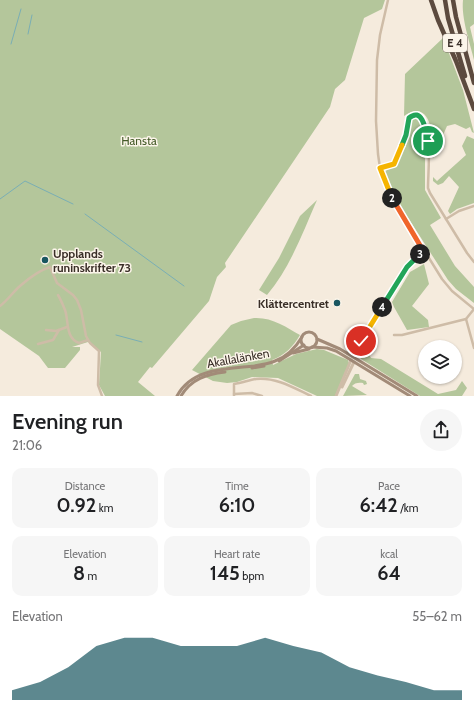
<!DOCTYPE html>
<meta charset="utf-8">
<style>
:root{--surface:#fff;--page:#f6f6f6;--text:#202124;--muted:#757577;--accent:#195660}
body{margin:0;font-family:Cabin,sans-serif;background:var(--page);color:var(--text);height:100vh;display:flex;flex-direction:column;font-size:15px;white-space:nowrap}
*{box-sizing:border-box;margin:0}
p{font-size:13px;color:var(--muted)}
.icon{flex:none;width:22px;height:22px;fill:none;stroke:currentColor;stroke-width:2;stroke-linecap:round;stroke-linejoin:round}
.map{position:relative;height:396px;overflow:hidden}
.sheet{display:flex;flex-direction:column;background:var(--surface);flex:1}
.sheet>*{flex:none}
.controls{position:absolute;left:418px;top:340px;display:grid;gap:8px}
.controls a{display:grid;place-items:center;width:44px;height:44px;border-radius:50%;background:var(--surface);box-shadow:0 1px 3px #0004;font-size:20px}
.pin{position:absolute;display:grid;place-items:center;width:34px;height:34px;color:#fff;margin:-17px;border:2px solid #fff;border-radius:50%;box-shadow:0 1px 4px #0007}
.km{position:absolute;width:20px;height:20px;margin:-10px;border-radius:50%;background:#222;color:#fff;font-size:11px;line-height:20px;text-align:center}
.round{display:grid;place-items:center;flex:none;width:42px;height:42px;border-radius:21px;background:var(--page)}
.head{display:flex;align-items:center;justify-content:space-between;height:68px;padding:0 12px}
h1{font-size:22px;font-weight:600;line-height:30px}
.stats{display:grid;grid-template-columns:repeat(3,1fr);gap:6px;height:68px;padding:4px 12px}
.stats div{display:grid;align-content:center;border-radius:10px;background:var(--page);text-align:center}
.stats b{font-size:20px;font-weight:600}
.stats small{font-size:11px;font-weight:400}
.stats p{font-size:11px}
.chart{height:112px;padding:8px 12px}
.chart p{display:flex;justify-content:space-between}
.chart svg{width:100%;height:72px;margin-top:4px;fill:var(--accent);opacity:.7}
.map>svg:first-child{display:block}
.green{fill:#b4c69b}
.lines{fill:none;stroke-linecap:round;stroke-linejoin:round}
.stream{stroke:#79aeb5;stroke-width:1}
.minor{stroke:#cebca7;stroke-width:2.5}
.tertiary{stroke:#cebca7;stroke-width:3}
.secondary{stroke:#a28b78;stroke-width:3}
.motorway{stroke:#5c4a3e;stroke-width:4.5}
.split-1-casing{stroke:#fff;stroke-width:8}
.split-2-casing{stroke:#fff;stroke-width:8}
.split-3-casing{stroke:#fff;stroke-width:8}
.split-4-casing{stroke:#fff;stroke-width:8}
.split-5-casing{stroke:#fff;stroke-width:8}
.split-1{stroke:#22a559;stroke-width:5}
.split-2{stroke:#f5b400;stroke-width:5}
.split-3{stroke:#f0652b;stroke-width:5}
.split-4{stroke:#22a559;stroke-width:5}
.split-5{stroke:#f5b400;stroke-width:5}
.poi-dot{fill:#195660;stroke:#fcf5ea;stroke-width:1.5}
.labels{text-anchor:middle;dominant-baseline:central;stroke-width:3;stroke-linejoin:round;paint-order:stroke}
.shield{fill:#fcf5ea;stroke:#746a62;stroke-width:1}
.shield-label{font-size:11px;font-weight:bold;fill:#3a2f28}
.park-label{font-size:12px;fill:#455b29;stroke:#fcf5ea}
.poi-label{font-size:12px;font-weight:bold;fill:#3a2f28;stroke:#fcf5ea;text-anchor:start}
.street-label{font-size:12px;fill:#3a2f28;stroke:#fcf5ea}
</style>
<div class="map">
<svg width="474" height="396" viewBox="0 0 474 396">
<rect width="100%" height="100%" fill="#f5ebdd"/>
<g class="green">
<polygon points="0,0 385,0 382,9 364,18 345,80 335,89 330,107 225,263 226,267 217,277 209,301 152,368 150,367 138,382 155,396 105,396 99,385 101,352 88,342 72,347 80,347 80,350 65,368 48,368 39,356 0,329"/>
<path d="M 463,0 L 474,0 L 474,24 L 470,27 L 474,44 L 474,60 C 470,43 461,18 463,0 Z"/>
<path d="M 443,38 L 452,61 L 463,90 L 474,133 L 472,132 L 470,127 L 466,129 L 455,124 L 447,126 L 433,158 C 433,140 433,97 404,116 L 405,74 Z"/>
<polygon points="414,118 417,118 420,120 425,141 425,190 441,218 430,225 455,266 474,287 474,303 456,289 448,280 396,199 385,171 395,166 410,133 411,120"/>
<polygon points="467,136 474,139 474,203 457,209 450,214 448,211 459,187 449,176 443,183 438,185 433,181 433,177 437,181 466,155 462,146"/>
<path d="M 317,200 C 303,232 290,268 267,295 L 259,290 L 279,258 L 300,216 Z"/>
<polygon points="424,264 429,284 412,306 428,320 429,327 407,330 394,307 392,302 410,272"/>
<path d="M 254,318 C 272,317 286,327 300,335 C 293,347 285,355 272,360 L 273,365 L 296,354 L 317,349 L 324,350 L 348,360 L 349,363 L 335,396 L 317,396 L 278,378 L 252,377 L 237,382 L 227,383 L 213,381 L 192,370 L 231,325 L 241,321 Z"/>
<polygon points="368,335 371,344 367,351 371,358 381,359 438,394 456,390 462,381 467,388 462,396 420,396 361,359 359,353"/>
<path d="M 355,374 L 359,374 L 360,379 L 366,381 L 367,384 L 364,385 L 363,383 C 359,382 354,383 352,386 L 367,395 L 343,396 Z"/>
</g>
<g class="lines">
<g class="stream">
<polyline points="28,34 32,15"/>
<polyline points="11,44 21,9"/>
<polyline points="0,199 25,181 73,204"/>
<polyline points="85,214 184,286"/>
<polyline points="116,335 142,342"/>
</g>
<g class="minor">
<polyline points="388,0 380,35 377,60 376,121 378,154 380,168 393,200 442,279 452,291 474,309"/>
<path d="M 380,168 L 394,164 L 406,135 L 409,118 L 415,115 L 420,117 C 433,132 428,169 428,188 L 430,193 L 467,253 L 474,262"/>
<polyline points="446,219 459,211 474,206"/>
<path d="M 58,295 C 61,300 63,305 65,310 C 69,321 65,338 79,343 L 88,340"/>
<path d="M 0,306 C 8,300 13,292 20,286 C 28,279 40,270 50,267 L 57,283 L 73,295 L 77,300 L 81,310 L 86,336 L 90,343 L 99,351 L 98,385 L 102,396"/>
<polyline points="466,319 474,348"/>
<polyline points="46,330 56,331 67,327"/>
<polyline points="394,335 402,335 466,319 474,309"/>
<polyline points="38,344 53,340 59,330"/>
<polyline points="347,353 353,351 357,344"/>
<polyline points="353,357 361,341 407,267 424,251"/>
<polyline points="355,358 360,347"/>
<polyline points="234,394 252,393 262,396"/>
<path d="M 234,396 L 234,384 C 242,383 249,380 256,379 C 276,377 294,388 311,396"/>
</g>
<g class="tertiary">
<polyline points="342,387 354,362"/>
<polyline points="336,396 351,360"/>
</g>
<g class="secondary">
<circle cx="309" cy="340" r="8"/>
<polyline points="317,339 340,349 417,396"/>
<polyline points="312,347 327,348 336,351 410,396"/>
<polyline points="293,353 309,349"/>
<polyline points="279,361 304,345"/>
<polyline points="252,368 264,366"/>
<path d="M 177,396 C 192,368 226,369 254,366 C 261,365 268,364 275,361 C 286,357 296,347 302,337"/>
<path d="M 181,396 C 191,379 207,374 225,372"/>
</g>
<g class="motorway">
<polyline points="431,0 438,20 456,61 474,109"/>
<polyline points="445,0 448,18 465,76"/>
<polyline points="453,0 456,17 474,83"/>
</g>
</g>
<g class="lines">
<defs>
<path id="split-1" d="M 402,145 L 406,135 L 409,118 C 423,106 426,132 428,141"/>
<polyline id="split-2" points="392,198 380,168 394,164 402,145"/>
<polyline id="split-3" points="392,198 424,252 420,254"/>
<polyline id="split-4" points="382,307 407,267 420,254"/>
<polyline id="split-5" points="361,341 382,307"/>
</defs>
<use href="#split-1" class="split-1-casing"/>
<use href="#split-2" class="split-2-casing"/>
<use href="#split-3" class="split-3-casing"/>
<use href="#split-4" class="split-4-casing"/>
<use href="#split-5" class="split-5-casing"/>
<use href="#split-1" class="split-1"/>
<use href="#split-2" class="split-2"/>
<use href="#split-3" class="split-3"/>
<use href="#split-4" class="split-4"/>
<use href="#split-5" class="split-5"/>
</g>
<g class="poi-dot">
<circle cx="45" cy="260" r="4"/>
<circle cx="337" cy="303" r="4"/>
</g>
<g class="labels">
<rect class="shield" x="443" y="34" width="24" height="18" rx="3"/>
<g class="shield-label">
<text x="455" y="43">E 4</text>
</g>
<g class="park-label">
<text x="139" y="140">Hansta</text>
</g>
<g class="poi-label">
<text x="53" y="253">Upplands<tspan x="53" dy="14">runinskrifter 73</tspan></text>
<text x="329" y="303" text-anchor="end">Klättercentret</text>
</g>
<g class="street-label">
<text transform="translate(238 358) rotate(-10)">Akallalänken</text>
</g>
</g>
</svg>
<div class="controls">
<a><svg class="icon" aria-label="layers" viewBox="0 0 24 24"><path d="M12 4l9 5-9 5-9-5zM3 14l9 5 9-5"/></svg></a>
</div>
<div class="pin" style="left:428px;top:141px;background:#1e9e55"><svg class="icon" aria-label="arrive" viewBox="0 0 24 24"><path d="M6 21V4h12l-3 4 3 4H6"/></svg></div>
<div class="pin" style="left:361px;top:341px;background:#d93025"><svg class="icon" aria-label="check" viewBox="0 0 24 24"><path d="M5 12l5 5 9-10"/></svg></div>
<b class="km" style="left:392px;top:198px">2</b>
<b class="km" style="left:420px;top:254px">3</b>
<b class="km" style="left:382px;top:307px">4</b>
</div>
<section class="sheet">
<div class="head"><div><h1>Evening run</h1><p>21:06</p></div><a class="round"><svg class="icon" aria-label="share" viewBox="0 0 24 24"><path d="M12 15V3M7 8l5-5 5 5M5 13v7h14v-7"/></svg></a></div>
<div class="stats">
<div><p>Distance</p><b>0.92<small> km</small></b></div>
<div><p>Time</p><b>6:10</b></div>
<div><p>Pace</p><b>6:42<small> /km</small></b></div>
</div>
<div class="stats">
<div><p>Elevation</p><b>8<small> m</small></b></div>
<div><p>Heart rate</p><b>145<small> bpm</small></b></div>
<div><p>kcal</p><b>64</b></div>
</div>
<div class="chart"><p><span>Elevation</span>55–62 m</p>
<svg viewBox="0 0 160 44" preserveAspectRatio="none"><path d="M0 44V38L10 33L20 24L30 11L40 6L50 6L60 11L70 11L80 11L90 6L100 11L110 15L120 24L130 29L140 33L150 38L160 38V44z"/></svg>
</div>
</section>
